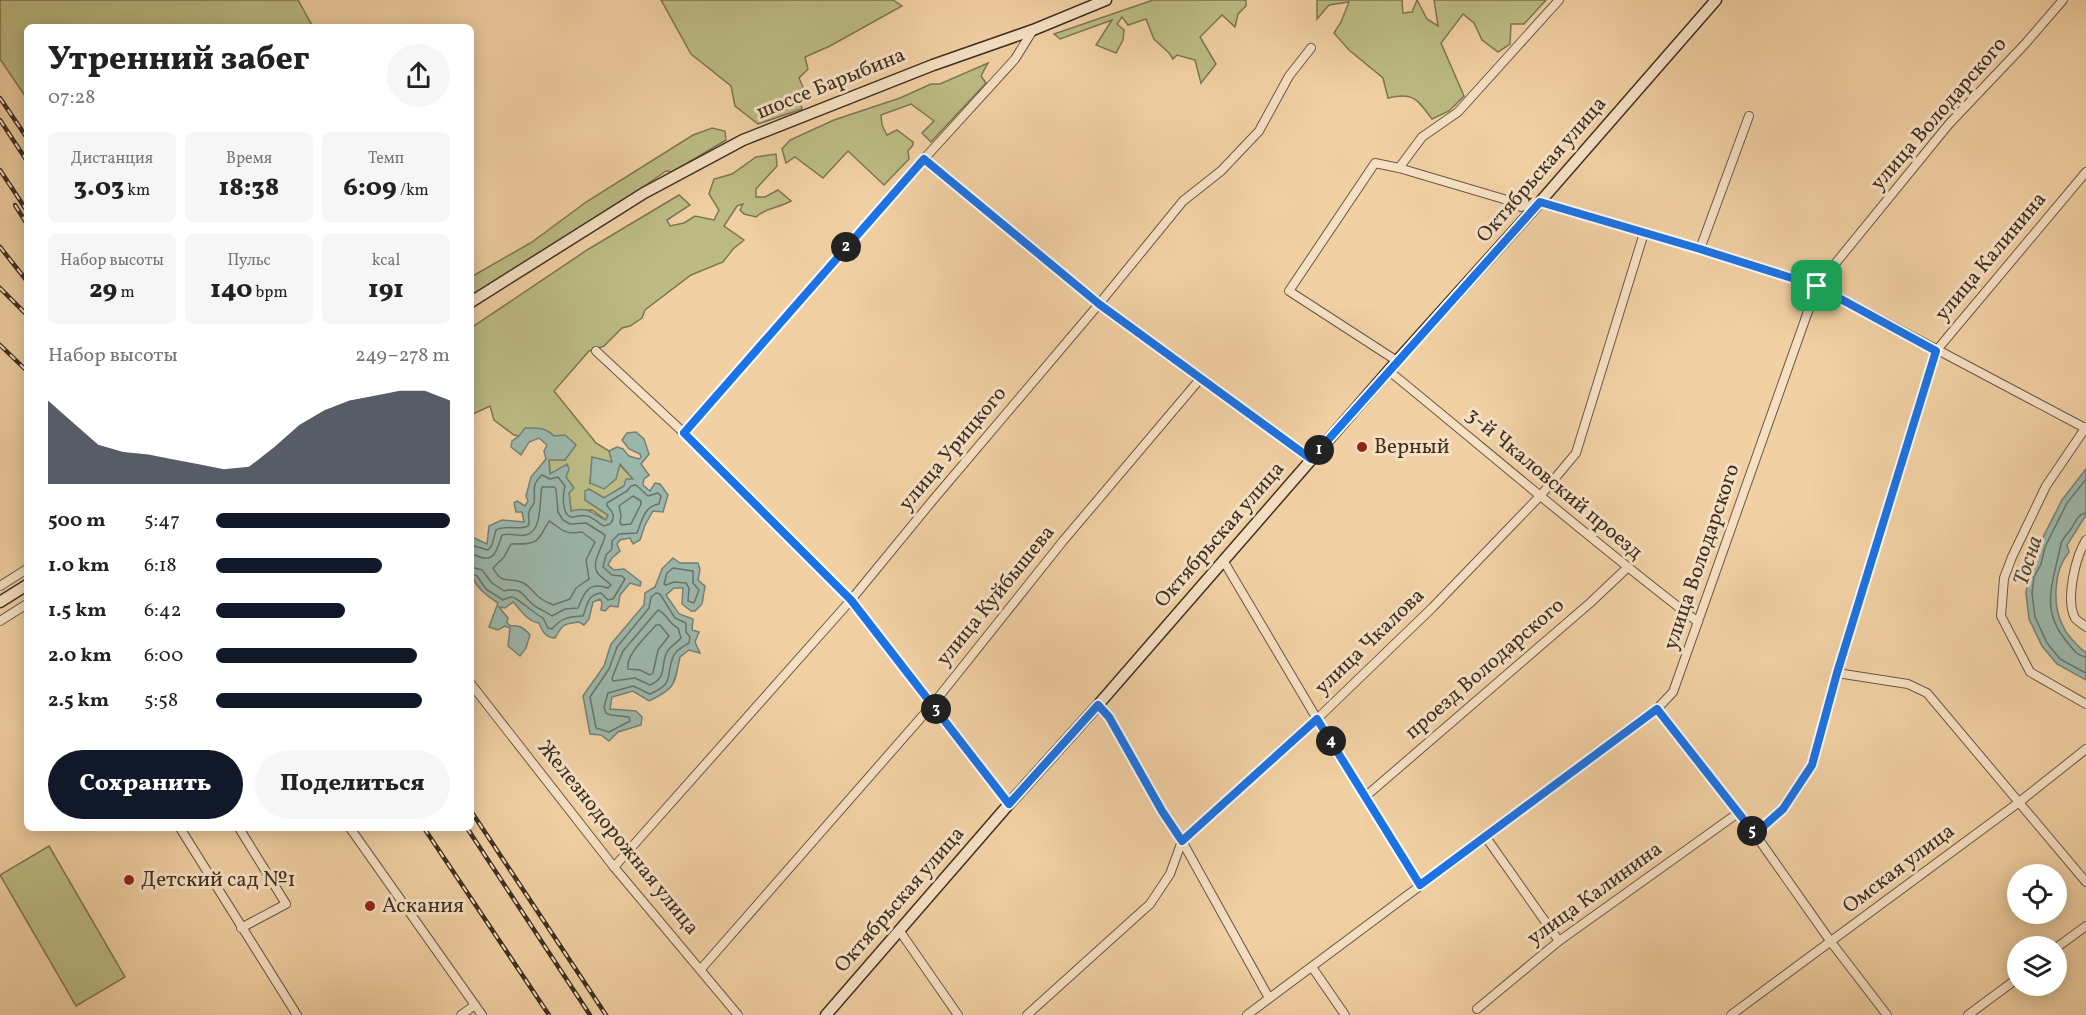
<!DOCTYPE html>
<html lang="ru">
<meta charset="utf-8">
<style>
:root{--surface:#fff;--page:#f6f6f6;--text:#222;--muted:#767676;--accent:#111827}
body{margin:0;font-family:Vollkorn,serif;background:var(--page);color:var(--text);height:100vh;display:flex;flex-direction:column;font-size:22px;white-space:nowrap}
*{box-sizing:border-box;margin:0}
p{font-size:20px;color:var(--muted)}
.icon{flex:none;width:33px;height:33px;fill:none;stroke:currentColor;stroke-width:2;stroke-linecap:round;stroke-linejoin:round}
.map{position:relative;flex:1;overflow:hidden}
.details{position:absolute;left:24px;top:24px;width:450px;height:807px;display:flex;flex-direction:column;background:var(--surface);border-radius:9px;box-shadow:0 3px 15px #0003}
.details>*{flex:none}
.buttons{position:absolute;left:2007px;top:864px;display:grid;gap:12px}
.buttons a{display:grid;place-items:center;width:60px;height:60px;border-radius:50%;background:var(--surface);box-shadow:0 3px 15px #0003;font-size:30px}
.pin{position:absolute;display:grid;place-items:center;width:51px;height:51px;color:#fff;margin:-26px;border-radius:12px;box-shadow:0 3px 9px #0006}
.km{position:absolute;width:30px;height:30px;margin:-15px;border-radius:50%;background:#222;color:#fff;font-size:16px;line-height:30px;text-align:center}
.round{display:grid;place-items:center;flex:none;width:63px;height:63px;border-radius:32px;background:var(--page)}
.summary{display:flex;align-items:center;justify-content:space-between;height:102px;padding:0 24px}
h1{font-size:33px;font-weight:800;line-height:45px}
.figures{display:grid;grid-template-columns:repeat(3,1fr);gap:9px;height:102px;padding:6px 24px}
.figures div{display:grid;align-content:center;border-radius:9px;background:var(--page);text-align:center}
.figures b{font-size:26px;font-weight:800}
.figures small{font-size:16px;font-weight:400}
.figures p{font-size:16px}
.chart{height:168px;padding:12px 24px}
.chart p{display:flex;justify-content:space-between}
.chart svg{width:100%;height:108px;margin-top:6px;fill:var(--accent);opacity:.7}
.action{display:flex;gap:12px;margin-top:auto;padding:12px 24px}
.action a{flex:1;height:69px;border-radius:36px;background:var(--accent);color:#fff;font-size:24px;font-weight:800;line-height:69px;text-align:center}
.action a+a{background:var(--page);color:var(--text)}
ul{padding:0 24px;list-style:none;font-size:20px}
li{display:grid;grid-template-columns:96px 72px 1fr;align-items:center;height:45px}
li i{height:15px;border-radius:8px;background:var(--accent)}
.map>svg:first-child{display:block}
.green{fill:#bcbb84;stroke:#7c7654;stroke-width:1.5}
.water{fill:#9bb6aa;stroke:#758074;stroke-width:1.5}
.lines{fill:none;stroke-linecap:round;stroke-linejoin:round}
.shore{stroke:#6c7366;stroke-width:1.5}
.street-casing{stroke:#6a5843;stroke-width:10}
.secondary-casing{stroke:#3d3023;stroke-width:13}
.street{stroke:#f6e0c3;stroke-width:8}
.secondary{stroke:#f6e0c3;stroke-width:10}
.rail-casing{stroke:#3d3023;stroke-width:4.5}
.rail{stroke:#f6e0c3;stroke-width:2;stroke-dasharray:7;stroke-linecap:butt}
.route-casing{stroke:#fff;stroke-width:12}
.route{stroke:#1a73e8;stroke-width:8}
.poi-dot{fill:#8f2418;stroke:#f6e0c3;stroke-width:2}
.labels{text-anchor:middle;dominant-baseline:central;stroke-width:6;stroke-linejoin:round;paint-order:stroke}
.street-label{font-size:21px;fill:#3d3023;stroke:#f6e0c3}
.poi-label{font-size:21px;fill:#3d3023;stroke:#f6e0c3;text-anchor:start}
.water-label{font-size:22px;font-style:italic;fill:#504b3e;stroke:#f6e0c3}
</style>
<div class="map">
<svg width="2086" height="1015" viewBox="0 0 2086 1015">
<rect width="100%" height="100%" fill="#f1d0a3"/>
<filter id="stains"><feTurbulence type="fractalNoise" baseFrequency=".00333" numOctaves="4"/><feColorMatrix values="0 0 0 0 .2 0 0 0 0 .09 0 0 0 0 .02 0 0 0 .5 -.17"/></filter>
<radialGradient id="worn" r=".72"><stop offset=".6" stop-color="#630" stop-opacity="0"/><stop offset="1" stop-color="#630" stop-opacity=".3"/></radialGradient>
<g class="green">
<polygon points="0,0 298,0 313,27 27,27 27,99 0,59"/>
<polygon points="661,0 893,0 902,6 830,46 805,57 808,69 799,78 803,87 799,95 802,109 758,124 735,106 731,86 691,54"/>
<polygon points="1153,0 1246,0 1246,6 1238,14 1235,27 1222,15 1200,37 1216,64 1201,83 1195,60 1177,55 1173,59 1169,53 1154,39 1146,19 1128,25 1122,17 1117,24 1124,30 1123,40 1116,53 1096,45 1112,20 1060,39 1054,34"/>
<path d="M 1317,0 L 1402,0 L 1403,13 L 1412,12 L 1417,0 L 1427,19 L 1438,26 L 1434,0 L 1546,0 L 1524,24 L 1511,24 L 1510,44 L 1498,52 L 1482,40 L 1474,23 L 1463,14 L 1441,43 L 1464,96 L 1449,111 L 1432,119 C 1417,99 1414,92 1388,98 L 1383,78 L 1349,50 L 1334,33 L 1341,22 L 1349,2 L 1329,5 L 1317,19 Z"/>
<polygon points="988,63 981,76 986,83 931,142 922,133 934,121 911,104 881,115 882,125 887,135 897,130 913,142 913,145 908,151 909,159 884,185 848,151 823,178 795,157 786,163 782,149 790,140 834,120 900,98 931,84 940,84"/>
<polygon points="712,128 725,131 726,140 672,172 666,171 623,201 471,298 471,277 532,242 586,202 693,135"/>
<path d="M 776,154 L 777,166 L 756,189 L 756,197 L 765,197 L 778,190 L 791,201 C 779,208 765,208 756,217 L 744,214 L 740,210 L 743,204 L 737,206 L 724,226 L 744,240 L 733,249 L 723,262 L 691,275 L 645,310 L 642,318 L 630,326 L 622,328 L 604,346 L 589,351 L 554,391 L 596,443 L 609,451 L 613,463 L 592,458 L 590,483 L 619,464 L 634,480 L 604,498 L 589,489 L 585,500 L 608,515 L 606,520 L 592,510 L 571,511 L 569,493 L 550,474 L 549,459 L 565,460 L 575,444 L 565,436 L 519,436 L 514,435 L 494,420 L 490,406 L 471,415 L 471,328 L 587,250 L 679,195 L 690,205 L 667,220 L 670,226 L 684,223 L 695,216 L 714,220 L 719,210 L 709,194 L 714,179 L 732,174 L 756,157 Z"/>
<polygon points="49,846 125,977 76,1006 0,875"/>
</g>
<g class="water">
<path d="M 525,428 C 537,428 546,427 554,436 L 565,435 L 576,445 L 565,460 L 549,460 L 550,474 L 567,464 L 569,469 L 566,477 L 574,488 L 569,493 L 571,511 C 590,506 591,514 606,520 L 608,515 L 585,500 L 585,491 L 589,489 L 604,498 L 624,486 L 626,479 L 633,479 L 620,464 L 616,479 L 604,489 L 590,483 L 592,457 L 612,462 L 609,451 L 617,447 L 623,449 L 629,456 L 639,459 L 641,457 L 640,454 L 629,449 L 622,440 L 627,433 L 636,432 L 644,439 L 649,454 L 641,464 L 649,475 L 644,479 L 643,485 L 650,491 L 655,483 L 660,484 L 668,495 L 663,512 L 653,511 L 645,525 L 640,540 L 633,544 L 630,538 L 620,540 L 617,544 L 620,551 L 612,558 L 608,565 L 614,570 L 624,569 L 641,582 L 640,586 L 630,583 L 620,595 L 618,607 L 610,606 L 605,611 L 601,610 L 602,603 L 600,599 L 593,602 L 589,619 L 584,625 L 579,622 C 563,624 563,624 555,638 C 546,638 542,631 539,623 C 528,622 521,610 513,602 L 505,608 L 499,607 L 508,618 L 507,623 L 511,626 C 520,625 524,628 530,635 L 526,648 L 520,656 L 508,646 L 510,628 L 505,626 L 498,630 L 489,627 L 498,603 C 467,583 471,575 471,541 L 474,538 L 487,544 L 489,526 L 502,520 L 524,522 L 522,512 L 516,512 L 514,503 L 517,501 L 525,506 L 528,501 L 526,496 L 531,477 L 546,459 L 544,451 L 547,445 L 539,438 L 529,442 L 521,455 L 511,447 L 512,441 L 519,436 Z"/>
<path d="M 2086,469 L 2086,515 L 2067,545 L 2069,552 C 2053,571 2052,607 2064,628 C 2067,636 2076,643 2082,650 L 2086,652 L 2086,680 L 2057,664 L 2042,646 L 2029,619 L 2026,593 L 2028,576 L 2035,562 L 2039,545 L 2062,500 Z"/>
<path d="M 673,558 L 680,563 L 698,563 L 700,570 L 698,580 L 705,586 L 702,604 L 695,611 L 691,611 L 682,604 L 683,588 L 674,588 L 666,595 L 679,614 L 693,619 L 692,630 L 699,632 L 695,642 L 700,653 L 689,650 L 680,657 C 674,685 676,688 649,701 L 633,691 L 612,697 L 610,709 L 636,711 L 642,717 L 641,725 L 618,732 L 609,741 L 601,735 L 590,734 L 583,696 L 604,666 L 611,644 L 644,605 L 645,593 L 655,587 L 662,569 Z"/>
</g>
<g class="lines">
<g class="shore">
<polyline points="2086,479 2067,503 2045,547 2041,564 2034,577 2032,593 2035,617 2047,643 2060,659 2086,673"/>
<polygon points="633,496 641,501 641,504 631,524 622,525 620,523 621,515 619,506"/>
<path d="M 2086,513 C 2077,514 2076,522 2071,529 C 2068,533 2062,539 2061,544 C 2054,580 2038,609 2068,643 C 2074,650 2077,656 2086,657"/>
<path d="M 549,521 C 562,529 563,535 582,532 L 595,542 L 586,560 L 589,579 L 576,588 L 570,599 L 553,605 C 549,603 544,601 540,598 C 533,593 530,585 521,582 C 506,576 503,586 493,568 L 504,557 L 511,544 C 538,544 536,544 549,521 Z"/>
<path d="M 471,545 L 488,550 L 492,545 L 496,530 C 508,524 518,531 528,526 C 531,520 527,517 529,512 C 530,508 533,506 534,503 C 536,491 530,486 542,475 L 550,479 L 558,477 L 565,486 C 563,493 561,516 572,517 C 578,517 581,514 587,516 C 593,517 598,523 604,526 L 610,524 C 616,517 613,512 607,506 L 607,503 L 627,491 L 631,486 L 636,485 L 648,496 L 658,493 L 661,496 L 659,504 C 644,506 642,521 637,533 L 619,534 L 612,541 L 612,549 L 606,555 L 603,567 L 612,575 L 622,576 L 625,579 L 613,599 L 608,600 L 601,593 C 586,595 588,605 583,616 C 569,617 562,617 552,629 L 548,628 L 543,618 C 536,615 515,596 512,597 C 509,597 506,599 503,600 L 486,589 L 477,576 L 471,574"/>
<path d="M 471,553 C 494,566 496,553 502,535 C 511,532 518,537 526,535 C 543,531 539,500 542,487 L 554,487 L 556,489 L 558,512 L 563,520 L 570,524 L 586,523 L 605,535 C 604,546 591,561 597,572 C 600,577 607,581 611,585 L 608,588 C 588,581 584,593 578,608 L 565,609 L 552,616 C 547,612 543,611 538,608 C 522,599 526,586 504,591 L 492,583 L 482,570 L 471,567"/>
<polygon points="673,568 693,571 693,583 699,590 694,603 688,601 689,588 686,583 674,582 666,585 664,584 667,573"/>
<path d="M 656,593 L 660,594 L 675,618 L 686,623 L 686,632 L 690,637 L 689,643 C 684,646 676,650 674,655 C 664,676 677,682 650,694 L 633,686 L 608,693 L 604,707 L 606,713 L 611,715 L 629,717 L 630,721 L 609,732 L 596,728 L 590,697 L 609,669 L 617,647 L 649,608 L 651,597 Z"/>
<path d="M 658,610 C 666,613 669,624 678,628 L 681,638 C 677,643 670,646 667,652 C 660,666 668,677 650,685 L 635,678 L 613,681 L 612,678 L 623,651 Z"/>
<path d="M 656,625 L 660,625 L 669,636 L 658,650 L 653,673 L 650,675 L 640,670 L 628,669 C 625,655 647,636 656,625 Z"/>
</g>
<defs>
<g id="street">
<polyline points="924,159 1099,304 1311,459"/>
<polyline points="1399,168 1422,137 1458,112 1559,0"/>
<polyline points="1700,249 1749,116"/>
<polyline points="596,351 684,433 851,600 1009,804"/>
<polyline points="1397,361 1289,291 1375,163 1399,168 1507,200 1521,207 1540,202 1700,249 1817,286 2085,428"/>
<path d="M 1389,371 C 1492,455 1593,542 1698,622"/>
<polyline points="2086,427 2046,486 2012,557 2004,578 2001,616 2030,672 2086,704"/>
<polyline points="684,433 924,159 1015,59 1033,30"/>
<path d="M 2086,540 C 2076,556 2065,599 2075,618 C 2077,621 2083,624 2086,627"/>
<polyline points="1223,560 1317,719 1420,885"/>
<polyline points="0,586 27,569"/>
<polyline points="0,621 27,604"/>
<polyline points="1837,673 1908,684 1927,693 2086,882"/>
<polyline points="471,684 614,867 738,1015"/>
<polyline points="1098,705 1109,717 1162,811 1182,841 1269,998"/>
<polyline points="1657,709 1755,834 1831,942 1887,1015"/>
<polyline points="1366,796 1590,603 1627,568"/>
<polyline points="180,828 297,1015"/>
<polyline points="239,828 286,904 241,928"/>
<polyline points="350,828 482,1015"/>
<polyline points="1755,834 1783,809 1812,765 1837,673 1936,351 2086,172"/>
<polyline points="1485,836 1559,941"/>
<polyline points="614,867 851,600 933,500 1099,304 1183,201 1221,171 1259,131 1289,76 1311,48"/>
<polyline points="899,930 958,1015"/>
<polyline points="2056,948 2086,926"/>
<polyline points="1312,967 1345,1015"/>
<polyline points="701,969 933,704 1063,541 1200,379"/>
<polyline points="1477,1009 1559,941 1738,813"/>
<polyline points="461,1015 475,1005"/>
<polyline points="1027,1015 1150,904 1170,874 1182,841 1317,719 1433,607 1541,495 1576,453 1644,233"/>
<polyline points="1247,1015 1657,709 1673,692 1817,286 1949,124 2025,44 2063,0"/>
<polyline points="1731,1015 2018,803 2086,749"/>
<polyline points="1968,1015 2018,978"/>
</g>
<g id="secondary">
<polyline points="471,302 644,193 743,140 933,65 1033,30 1106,0"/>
<polyline points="0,602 27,585"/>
<polyline points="826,1015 1009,804 1098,705 1397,361 1540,202 1716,0"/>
</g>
</defs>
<use href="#street" class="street-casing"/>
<use href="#secondary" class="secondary-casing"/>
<use href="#street" class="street"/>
<use href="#secondary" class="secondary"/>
<defs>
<g id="rail">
<polyline points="0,98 27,138"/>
<polyline points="0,120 27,161"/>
<polyline points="0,170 27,211"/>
<polyline points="15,205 27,224"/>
<polyline points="0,247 27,281"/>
<polyline points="0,288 27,315"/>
<polyline points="0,345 27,371"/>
<polyline points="471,811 606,1015"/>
<polyline points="424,828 549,1015"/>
<polyline points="467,828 590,1015"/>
</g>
</defs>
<use href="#rail" class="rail-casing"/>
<use href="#rail" class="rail"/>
</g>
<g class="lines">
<defs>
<polygon id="route" points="924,159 1099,304 1311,459 1540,202 1700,249 1817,286 1936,351 1837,673 1812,765 1783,809 1755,834 1657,709 1420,885 1317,719 1182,841 1162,811 1109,717 1098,705 1009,804 851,600 684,433"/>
</defs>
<use href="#route" class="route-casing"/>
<use href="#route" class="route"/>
</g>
<g class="poi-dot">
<circle cx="1362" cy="447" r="6"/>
<circle cx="129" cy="880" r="6"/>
<circle cx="370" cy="906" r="6"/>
</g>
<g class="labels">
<g class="street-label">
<text transform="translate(831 84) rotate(-22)">шоссе Барыбина</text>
<text transform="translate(1939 114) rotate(-49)">улица Володарского</text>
<text transform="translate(1542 170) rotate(-49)">Октябрьская улица</text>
<text transform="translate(1991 257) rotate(-50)">улица Калинина</text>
<text transform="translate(953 449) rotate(-50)">улица Урицкого</text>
<text transform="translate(1554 484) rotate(40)">3-й Чкаловский проезд</text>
<text transform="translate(1220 535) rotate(-49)">Октябрьская улица</text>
<text transform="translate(1702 557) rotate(-71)">улица Володарского</text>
<text transform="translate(996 596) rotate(-51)">улица Куйбышева</text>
<text transform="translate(1370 642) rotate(-44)">улица Чкалова</text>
<text transform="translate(1485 669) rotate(-41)">проезд Володарского</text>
<text transform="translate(618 838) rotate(51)">Железнодорожная улица</text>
<text transform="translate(1899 869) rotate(-37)">Омская улица</text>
<text transform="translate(1595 894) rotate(-36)">улица Калинина</text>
<text transform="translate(900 900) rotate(-49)">Октябрьская улица</text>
</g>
<g class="poi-label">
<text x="1374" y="447">Верный</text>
<text x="141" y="880">Детский сад №1</text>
<text x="382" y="906">Аскания</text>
</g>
<g class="water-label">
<text transform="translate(2029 561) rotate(-72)">Тосна</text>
</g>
</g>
<rect width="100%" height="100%" filter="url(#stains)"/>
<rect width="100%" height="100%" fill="url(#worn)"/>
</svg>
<div class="buttons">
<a><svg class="icon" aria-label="locate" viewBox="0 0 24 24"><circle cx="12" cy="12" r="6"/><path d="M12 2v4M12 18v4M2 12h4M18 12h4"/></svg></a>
<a><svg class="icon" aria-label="layers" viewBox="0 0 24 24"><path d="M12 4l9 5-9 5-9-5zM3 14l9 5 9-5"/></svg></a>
</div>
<div class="pin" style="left:1817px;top:286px;background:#1e9e55"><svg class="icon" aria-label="arrive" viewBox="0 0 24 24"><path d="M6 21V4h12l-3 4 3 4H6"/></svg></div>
<b class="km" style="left:1319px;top:450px">1</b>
<b class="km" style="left:846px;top:247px">2</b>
<b class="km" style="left:936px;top:709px">3</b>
<b class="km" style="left:1331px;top:741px">4</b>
<b class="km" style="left:1752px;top:831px">5</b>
<section class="details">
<div class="summary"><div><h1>Утренний забег</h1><p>07:28</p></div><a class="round"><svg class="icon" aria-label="share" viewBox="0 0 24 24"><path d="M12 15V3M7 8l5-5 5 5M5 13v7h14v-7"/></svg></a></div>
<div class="figures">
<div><p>Дистанция</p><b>3.03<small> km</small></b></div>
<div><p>Время</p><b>18:38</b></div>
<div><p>Темп</p><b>6:09<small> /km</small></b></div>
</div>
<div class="figures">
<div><p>Набор высоты</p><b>29<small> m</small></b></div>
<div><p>Пульс</p><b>140<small> bpm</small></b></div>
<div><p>kcal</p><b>191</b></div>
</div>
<div class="chart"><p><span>Набор высоты</span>249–278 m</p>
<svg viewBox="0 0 160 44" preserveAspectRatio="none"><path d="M0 44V10L10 19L20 28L30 31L40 32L50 34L60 36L70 38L80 37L90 29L100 20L110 14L120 10L130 8L140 6L150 6L160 10V44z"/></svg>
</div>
<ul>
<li><b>500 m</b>5:47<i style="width:100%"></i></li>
<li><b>1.0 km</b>6:18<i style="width:71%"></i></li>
<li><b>1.5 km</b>6:42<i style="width:55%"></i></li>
<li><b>2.0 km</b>6:00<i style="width:86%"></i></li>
<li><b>2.5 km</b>5:58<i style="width:88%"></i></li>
</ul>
<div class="action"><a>Сохранить</a><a>Поделиться</a></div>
</section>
</div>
